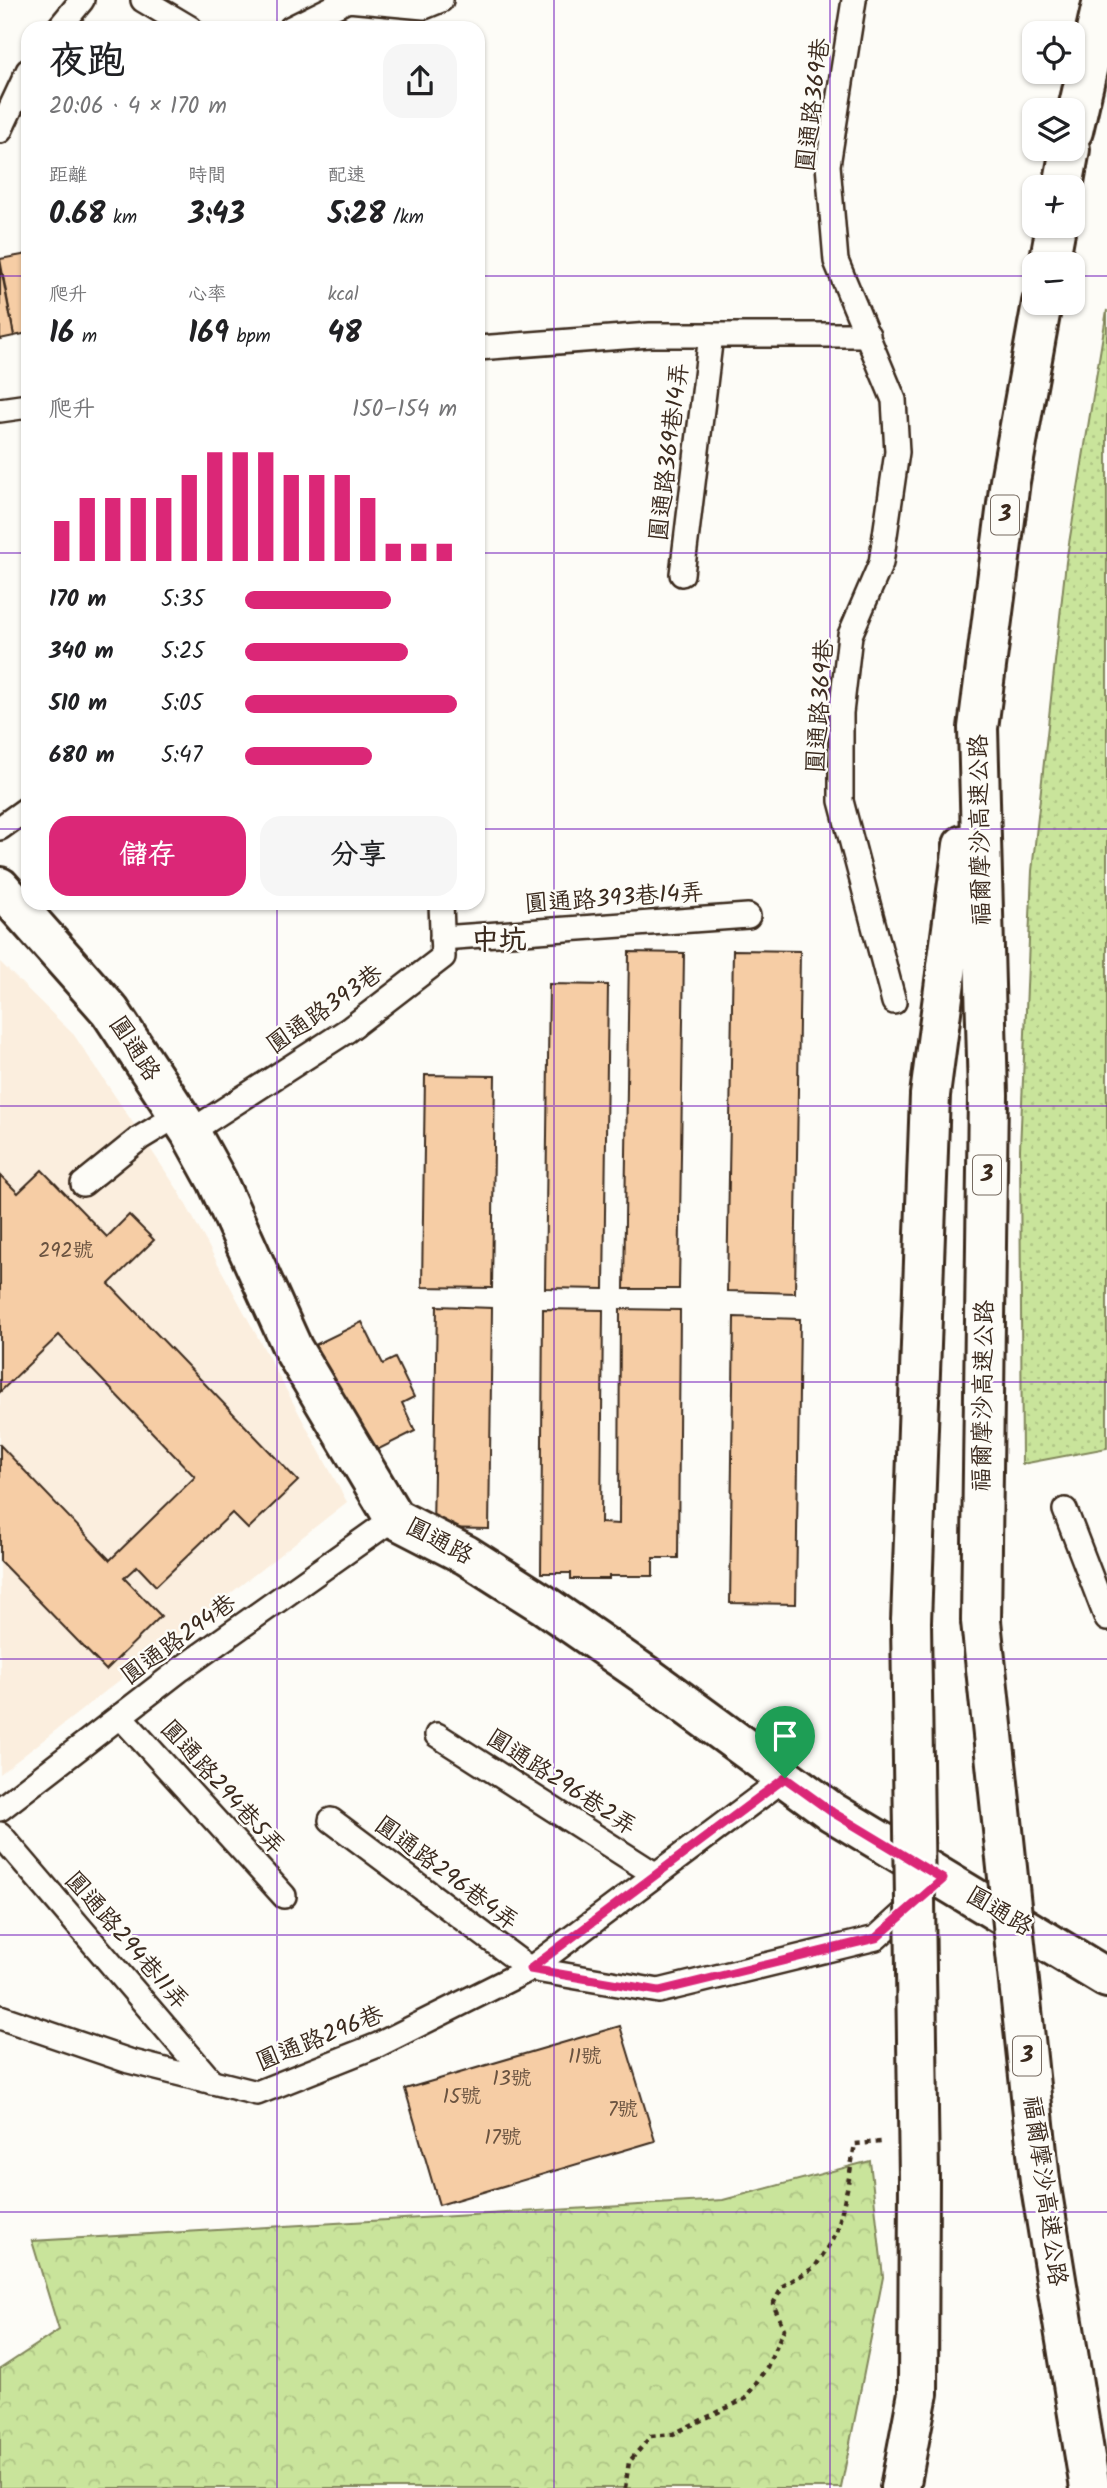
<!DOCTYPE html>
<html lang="zh-TW">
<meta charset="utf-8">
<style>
:root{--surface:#fff;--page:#f6f6f6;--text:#202124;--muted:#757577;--accent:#db2777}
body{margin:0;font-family:Kalam,"LXGW WenKai TC",sans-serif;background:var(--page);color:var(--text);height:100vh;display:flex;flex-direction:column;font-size:26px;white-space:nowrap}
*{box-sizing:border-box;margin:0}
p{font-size:23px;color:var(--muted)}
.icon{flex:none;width:38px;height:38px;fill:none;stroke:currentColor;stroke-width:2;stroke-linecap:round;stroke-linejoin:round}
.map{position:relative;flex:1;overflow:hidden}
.sheet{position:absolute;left:21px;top:21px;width:464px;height:889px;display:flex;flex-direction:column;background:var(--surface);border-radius:21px;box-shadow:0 2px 5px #0004}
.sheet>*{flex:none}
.tools{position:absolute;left:1022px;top:21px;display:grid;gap:14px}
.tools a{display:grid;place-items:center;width:63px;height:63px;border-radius:14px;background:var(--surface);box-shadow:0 2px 5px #0004;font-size:35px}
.pin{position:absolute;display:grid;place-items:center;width:60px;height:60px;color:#fff;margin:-72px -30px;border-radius:50% 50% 50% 0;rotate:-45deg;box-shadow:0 0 7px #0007}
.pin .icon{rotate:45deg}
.round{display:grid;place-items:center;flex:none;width:74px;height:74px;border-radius:21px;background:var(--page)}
.head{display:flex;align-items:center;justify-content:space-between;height:119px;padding:0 28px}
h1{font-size:38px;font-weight:600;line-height:52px}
.metrics{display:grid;grid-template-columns:repeat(3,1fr);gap:10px;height:119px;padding:7px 28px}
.metrics div{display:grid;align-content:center}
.metrics b{font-size:30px;font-weight:600}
.metrics small{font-size:19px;font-weight:400}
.metrics p{font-size:19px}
.chart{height:196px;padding:14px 28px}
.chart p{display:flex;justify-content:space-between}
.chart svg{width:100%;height:126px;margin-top:7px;stroke:var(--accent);stroke-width:6}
.action{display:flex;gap:14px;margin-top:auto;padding:14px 28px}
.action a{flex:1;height:80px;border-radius:21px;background:var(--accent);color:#fff;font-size:28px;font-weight:600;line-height:80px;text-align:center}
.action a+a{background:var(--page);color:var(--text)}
ul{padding:0 28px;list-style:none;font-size:23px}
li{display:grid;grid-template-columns:112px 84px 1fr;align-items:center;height:52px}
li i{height:18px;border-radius:9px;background:var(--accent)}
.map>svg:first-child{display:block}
.built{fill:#fbeede}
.grass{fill:url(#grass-dots);stroke:#82875c;stroke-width:2}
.forest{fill:url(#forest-crowns);stroke:#82875c;stroke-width:2}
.building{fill:#f6cda5;stroke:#3b2a1e;stroke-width:2}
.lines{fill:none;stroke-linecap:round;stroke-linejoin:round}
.lane-casing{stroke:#3b2a1e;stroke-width:28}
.secondary-casing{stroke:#3b2a1e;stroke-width:44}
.highway-casing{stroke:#3b2a1e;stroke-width:44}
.path{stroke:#3b2a1e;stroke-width:4.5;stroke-dasharray:5 5;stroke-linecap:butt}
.lane{stroke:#fdfcf7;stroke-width:23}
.secondary{stroke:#fdfcf7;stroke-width:38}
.highway{stroke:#fdfcf7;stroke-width:38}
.highway-bridge-casing{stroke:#3b2a1e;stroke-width:44;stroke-linecap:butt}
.highway-bridge{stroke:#fdfcf7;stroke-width:38}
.route-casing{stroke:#fff;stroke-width:14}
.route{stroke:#db2777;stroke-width:9}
.grid{fill:none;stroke:#7b2cbf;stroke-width:2;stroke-opacity:0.55}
.labels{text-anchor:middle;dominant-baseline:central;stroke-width:5;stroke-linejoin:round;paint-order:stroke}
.number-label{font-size:21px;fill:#6a5340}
.shield{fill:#fdfcf7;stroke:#75695f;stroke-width:2}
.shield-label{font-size:23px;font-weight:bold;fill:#3b2a1e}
.street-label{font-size:24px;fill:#3b2a1e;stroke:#fdfcf7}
.quarter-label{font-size:28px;font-weight:bold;fill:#3b2a1e;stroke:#fdfcf7}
</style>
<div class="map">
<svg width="1107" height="2488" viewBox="0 0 1107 2488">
<defs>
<pattern id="grass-dots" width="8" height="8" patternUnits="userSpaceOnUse" patternTransform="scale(1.75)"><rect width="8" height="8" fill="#c9e49b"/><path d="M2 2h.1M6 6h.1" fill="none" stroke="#aec485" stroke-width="1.8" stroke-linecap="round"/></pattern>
<pattern id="forest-crowns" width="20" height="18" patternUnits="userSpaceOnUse" patternTransform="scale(1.75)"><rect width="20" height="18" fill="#c9e49b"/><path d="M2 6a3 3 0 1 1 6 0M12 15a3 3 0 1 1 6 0" fill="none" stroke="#aec485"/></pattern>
</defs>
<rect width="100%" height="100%" fill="#fdfcf7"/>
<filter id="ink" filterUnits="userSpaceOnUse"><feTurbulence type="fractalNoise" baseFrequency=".0143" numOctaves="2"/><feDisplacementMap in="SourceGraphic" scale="14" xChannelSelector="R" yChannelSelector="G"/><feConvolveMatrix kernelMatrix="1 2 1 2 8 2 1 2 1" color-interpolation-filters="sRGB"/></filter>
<g filter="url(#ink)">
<polygon class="built" points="0,962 74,1035 178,1190 347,1502 0,1774"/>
<polygon class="grass" points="1107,310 1107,1448 1022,1464 1020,1149 1032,871 1066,562"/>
<polygon class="forest" points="870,2161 883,2277 841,2488 0,2488 0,2369 59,2330 32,2241 723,2200"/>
<g class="building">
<polygon points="28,254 28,333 14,336 0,259"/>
<polygon points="0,263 14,336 0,339"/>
<polygon points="733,950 800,951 795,1293 727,1291"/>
<polygon points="629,952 684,953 679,1289 624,1289"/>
<polygon points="549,984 608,985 604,1289 545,1288"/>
<polygon points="425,1075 495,1076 492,1288 422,1287"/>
<polygon points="42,1170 107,1237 129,1215 154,1240 109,1284 298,1481 248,1529 232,1513 156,1586 137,1566 124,1578 161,1616 106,1670 0,1561 0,1445 110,1560 195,1477 59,1335 0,1392 0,1175 18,1193"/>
<polygon points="437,1306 492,1308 489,1529 433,1528"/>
<polygon points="543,1309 603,1310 601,1523 619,1524 620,1309 680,1310 678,1558 653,1558 653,1576 609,1576 609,1579 571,1579 571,1573 541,1573"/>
<polygon points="734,1317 800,1319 796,1604 730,1603"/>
<polygon points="362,1322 383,1364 395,1358 414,1397 402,1403 415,1431 369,1454 315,1345"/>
<polygon points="620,2026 655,2141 439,2205 405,2089"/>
</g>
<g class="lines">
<defs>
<g id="lane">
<polyline points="143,0 190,28"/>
<polyline points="854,0 828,165 836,261 894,400 897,452 881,563 850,635 841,713 841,801 894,1002"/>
<polyline points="59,28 82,0"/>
<polyline points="291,28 348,0 424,7 441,0"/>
<polyline points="0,131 28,71"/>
<polyline points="478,348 650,335 868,335"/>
<polyline points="0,410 28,406"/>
<polyline points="682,574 711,335"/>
<polyline points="0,828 28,808"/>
<polyline points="442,938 748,916"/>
<polyline points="190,1132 348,1030 443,957 441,903"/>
<polyline points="83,1184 140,1138 178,1115"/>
<polyline points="1065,1510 1107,1619"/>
<polyline points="120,1716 284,1896"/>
<polyline points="437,1735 656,1875"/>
<polyline points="0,1809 181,1669 394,1518"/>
<polyline points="331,1820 530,1969 785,1778"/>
<polyline points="0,1834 212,2082"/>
<polyline points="0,2017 129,2061 257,2093 378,2045 530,1969 659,1991 876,1938 919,1899"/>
</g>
<polyline id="secondary" points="0,887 110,1011 190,1132 217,1181 293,1349 394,1518 466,1555 543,1604 644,1674 832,1812 1107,1978"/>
<g id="highway">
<polyline points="1073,131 1103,0"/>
<polyline points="1063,187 1070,149"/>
<polyline points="1049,264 1056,226"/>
<polyline points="981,1621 988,1095 978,728 1010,481 1042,303"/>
<polyline points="911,1622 930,1095 963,845"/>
<polyline points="900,2488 918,2393"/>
</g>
</defs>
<use href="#lane" class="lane-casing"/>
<use href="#secondary" class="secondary-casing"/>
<use href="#highway" class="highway-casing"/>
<polyline class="path" points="625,2488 629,2462 651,2436 673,2434 745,2399 767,2367 784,2329 773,2304 783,2286 815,2267 837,2232 847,2189 855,2144 881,2142"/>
<use href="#lane" class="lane"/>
<use href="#secondary" class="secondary"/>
<use href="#highway" class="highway"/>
<defs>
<g id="highway-bridge">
<polyline points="981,1621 1040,2181 1090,2488"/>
<polyline points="911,1622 919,2179 918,2393"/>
</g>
</defs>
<use href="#highway-bridge" class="highway-bridge-casing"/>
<use href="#highway-bridge" class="highway-bridge"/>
</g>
</g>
<g class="lines" filter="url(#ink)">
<defs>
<polygon id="route" points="785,1778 832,1812 943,1879 876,1938 659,1991 530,1969"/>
</defs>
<use href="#route" class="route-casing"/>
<use href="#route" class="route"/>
</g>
<path class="grid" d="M 277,0 L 277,28M 554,0 L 554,2488M 830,0 L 830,2488M 0,276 L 28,276M 478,276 L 1034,276M 1073,276 L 1107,276M 0,553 L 28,553M 478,553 L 1107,553M 0,829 L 28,829M 478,829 L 1107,829M 277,903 L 277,2488M 0,1106 L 1107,1106M 0,1382 L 1107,1382M 0,1659 L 1107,1659M 0,1935 L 1107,1935M 0,2212 L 1107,2212"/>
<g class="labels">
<g class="number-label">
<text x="66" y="1251">292號</text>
<text x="585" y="2057">11號</text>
<text x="512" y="2079">13號</text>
<text x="462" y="2097">15號</text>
<text x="623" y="2110">7號</text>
<text x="503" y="2138">17號</text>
</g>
<g class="shield">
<rect x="991" y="495.5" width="28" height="39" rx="5"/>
<rect x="973" y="1155.5" width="28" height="39" rx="5"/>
<rect x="1013" y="2036.5" width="28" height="39" rx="5"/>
</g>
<g class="shield-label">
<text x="1005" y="515">3</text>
<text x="987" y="1175">3</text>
<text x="1027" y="2056">3</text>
</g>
<g class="street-label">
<text transform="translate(814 105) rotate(-83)">圓通路369巷</text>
<text transform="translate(670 452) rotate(-83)">圓通路369巷14弄</text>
<text transform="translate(821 706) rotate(-86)">圓通路369巷</text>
<text transform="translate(981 830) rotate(-91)">福爾摩沙高速公路</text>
<text transform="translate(614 899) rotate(-4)">圓通路393巷14弄</text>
<text transform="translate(325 1010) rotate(-35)">圓通路393巷</text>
<text transform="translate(134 1049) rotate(57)">圓通路</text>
<text transform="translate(984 1396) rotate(-89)">福爾摩沙高速公路</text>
<text transform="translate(439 1542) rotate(28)">圓通路</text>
<text transform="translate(179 1640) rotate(-36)">圓通路294巷</text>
<text transform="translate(561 1783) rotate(33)">圓通路296巷2弄</text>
<text transform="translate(222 1788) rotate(48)">圓通路294巷5弄</text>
<text transform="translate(446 1874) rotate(37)">圓通路296巷4弄</text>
<text transform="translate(999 1912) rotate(31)">圓通路</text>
<text transform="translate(126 1941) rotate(49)">圓通路294巷11弄</text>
<text transform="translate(320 2039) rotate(-22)">圓通路296巷</text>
<text transform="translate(1044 2191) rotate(82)">福爾摩沙高速公路</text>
</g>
<g class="quarter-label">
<text x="499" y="941">中坑</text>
</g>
</g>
</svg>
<div class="tools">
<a><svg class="icon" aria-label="locate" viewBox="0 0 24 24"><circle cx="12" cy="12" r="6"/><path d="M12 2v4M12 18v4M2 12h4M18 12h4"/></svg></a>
<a><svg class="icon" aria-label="layers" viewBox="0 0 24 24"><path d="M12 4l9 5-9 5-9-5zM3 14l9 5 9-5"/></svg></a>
<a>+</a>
<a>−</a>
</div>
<div class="pin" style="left:785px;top:1778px;background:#1e9e55"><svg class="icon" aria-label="arrive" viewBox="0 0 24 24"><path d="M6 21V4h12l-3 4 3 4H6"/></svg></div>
<section class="sheet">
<div class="head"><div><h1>夜跑</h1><p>20:06 · 4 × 170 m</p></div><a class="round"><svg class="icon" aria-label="share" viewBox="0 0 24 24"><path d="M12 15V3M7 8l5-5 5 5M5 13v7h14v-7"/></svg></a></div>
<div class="metrics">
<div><p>距離</p><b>0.68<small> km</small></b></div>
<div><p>時間</p><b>3:43</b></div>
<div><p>配速</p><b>5:28<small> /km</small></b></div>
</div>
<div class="metrics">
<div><p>爬升</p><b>16<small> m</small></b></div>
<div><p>心率</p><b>169<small> bpm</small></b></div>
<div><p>kcal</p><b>48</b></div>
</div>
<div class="chart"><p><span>爬升</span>150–154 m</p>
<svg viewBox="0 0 160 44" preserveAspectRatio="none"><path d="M5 44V30M15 44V22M25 44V22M35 44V22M45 44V22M55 44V14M65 44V6M75 44V6M85 44V6M95 44V14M105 44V14M115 44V14M125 44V22M135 44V38M145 44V38M155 44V38"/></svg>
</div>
<ul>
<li><b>170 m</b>5:35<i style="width:69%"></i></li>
<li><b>340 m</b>5:25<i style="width:77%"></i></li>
<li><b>510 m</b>5:05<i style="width:100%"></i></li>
<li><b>680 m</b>5:47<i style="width:60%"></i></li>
</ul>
<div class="action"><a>儲存</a><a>分享</a></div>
</section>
</div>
